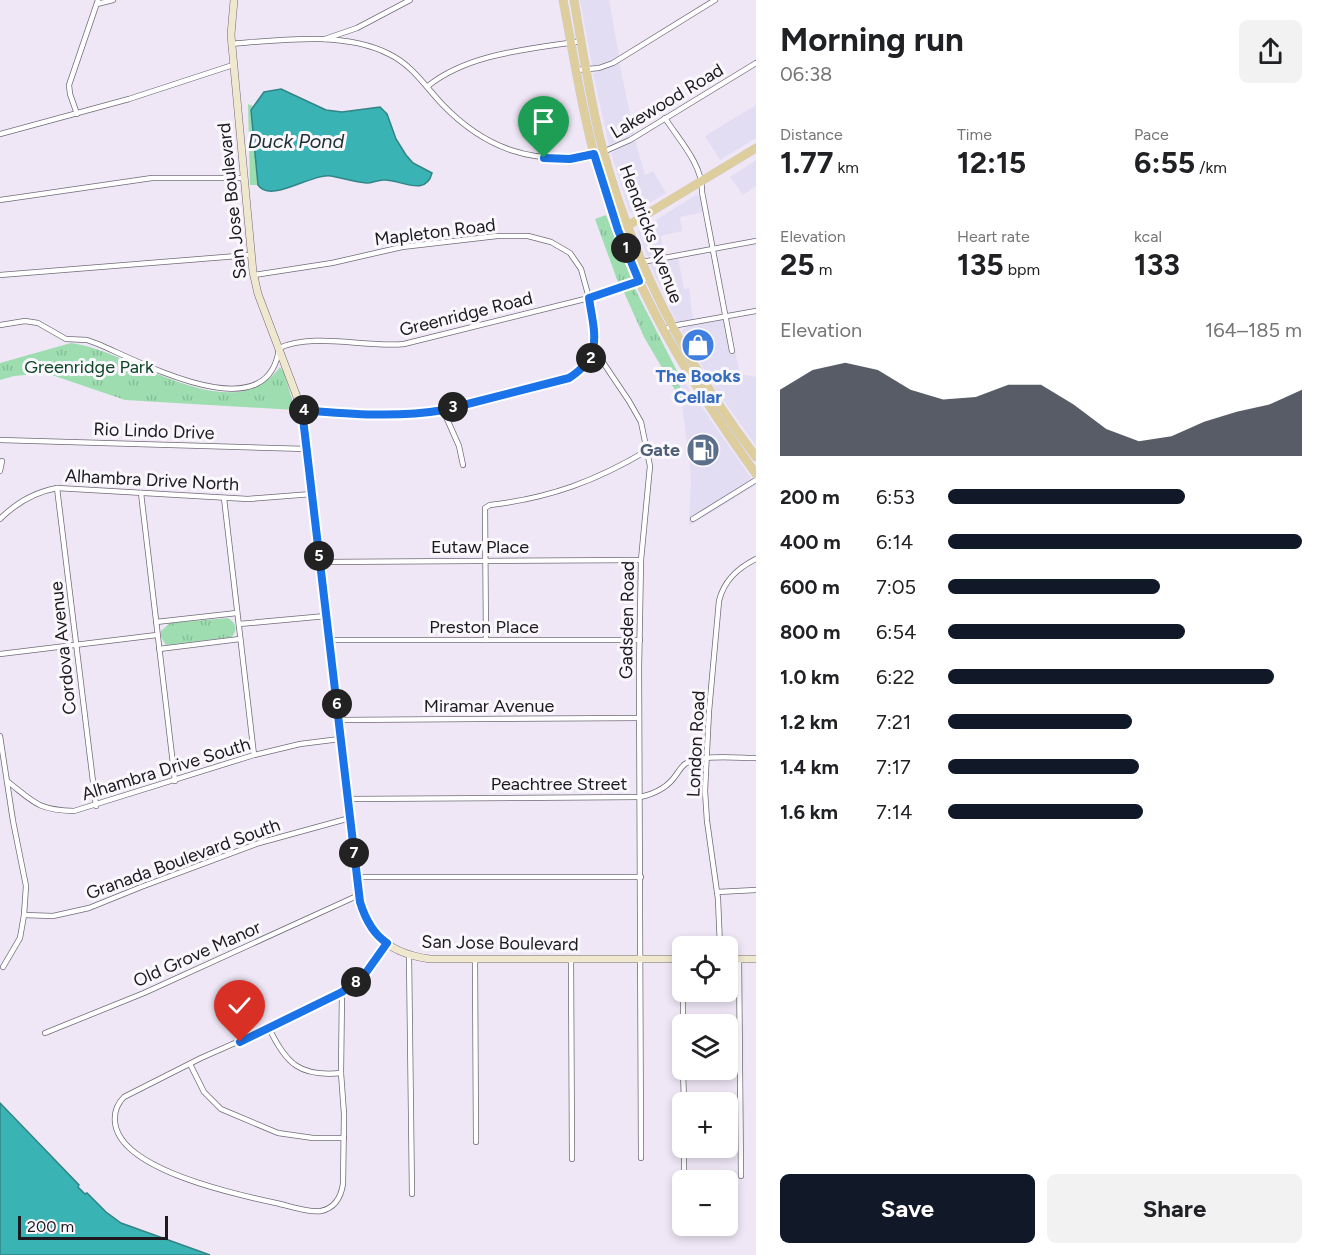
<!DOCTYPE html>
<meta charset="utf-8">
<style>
:root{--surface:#fff;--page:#f2f2f2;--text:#202124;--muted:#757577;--accent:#111827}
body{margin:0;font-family:Figtree,sans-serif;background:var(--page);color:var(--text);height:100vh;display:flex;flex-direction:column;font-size:22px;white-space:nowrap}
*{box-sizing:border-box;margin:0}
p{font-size:20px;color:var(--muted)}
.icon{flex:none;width:33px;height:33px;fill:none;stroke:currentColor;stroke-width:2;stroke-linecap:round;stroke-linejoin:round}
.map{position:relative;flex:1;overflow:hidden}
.sheet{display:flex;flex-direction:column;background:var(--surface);width:570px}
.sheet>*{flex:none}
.tools{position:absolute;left:672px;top:936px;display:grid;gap:12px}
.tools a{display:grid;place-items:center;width:66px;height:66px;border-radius:9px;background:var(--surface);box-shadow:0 3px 9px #0003;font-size:30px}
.scale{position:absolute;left:18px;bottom:15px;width:150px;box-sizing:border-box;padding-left:6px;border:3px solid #1d1a1f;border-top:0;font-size:16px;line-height:21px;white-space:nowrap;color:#1d1a1f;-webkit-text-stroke:4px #faf7fd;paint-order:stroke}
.pin{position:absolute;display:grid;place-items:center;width:51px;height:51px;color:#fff;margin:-62px -26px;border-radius:50% 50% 50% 0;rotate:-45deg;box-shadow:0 0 6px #0007}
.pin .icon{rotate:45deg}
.km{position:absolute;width:30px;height:30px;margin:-15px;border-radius:50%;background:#222;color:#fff;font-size:16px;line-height:30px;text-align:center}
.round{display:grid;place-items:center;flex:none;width:63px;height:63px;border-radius:9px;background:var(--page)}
.headline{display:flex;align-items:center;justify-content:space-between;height:102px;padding:0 24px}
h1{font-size:33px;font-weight:700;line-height:45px}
.metrics{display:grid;grid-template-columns:repeat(3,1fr);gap:9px;height:102px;padding:6px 24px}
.metrics div{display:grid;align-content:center}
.metrics b{font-size:30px;font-weight:700}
.metrics small{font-size:16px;font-weight:400}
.metrics p{font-size:16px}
.chart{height:168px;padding:12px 24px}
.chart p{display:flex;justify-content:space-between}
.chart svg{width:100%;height:108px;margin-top:6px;fill:var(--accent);opacity:.7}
.primary-button{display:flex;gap:12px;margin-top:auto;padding:12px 24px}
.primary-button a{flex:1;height:69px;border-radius:9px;background:var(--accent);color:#fff;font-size:24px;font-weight:700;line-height:69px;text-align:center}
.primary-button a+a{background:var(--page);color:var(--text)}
ul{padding:0 24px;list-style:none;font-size:20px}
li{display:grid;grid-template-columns:96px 72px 1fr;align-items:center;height:45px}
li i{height:15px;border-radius:8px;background:var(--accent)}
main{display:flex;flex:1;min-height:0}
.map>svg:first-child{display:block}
.commercial{fill:#e2ddf3}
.park{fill:url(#park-tufts)}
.water{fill:#3ab3b4;stroke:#318587;stroke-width:1.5}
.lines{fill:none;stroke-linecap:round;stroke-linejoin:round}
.street-casing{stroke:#716b78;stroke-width:6}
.secondary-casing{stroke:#716b78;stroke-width:8}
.primary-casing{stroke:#cdcdce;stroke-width:9}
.street{stroke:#fff;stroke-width:4.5}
.secondary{stroke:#efe7ce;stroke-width:7}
.primary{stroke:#dfce9d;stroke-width:8}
.route-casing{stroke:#fff;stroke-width:12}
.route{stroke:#1a73e8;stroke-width:8}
.labels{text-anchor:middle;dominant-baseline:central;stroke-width:6;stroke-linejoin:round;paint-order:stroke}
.street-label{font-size:18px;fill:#1d1a1f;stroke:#faf7fd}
.park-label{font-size:18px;fill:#0e4727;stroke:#faf7fd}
.shop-label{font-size:18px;font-weight:bold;fill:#366cbe;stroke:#faf7fd}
.service-label{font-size:18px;font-weight:bold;fill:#4e5e75;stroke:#faf7fd;text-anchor:end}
.water-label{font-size:20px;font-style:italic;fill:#1b3030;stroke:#faf7fd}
</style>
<main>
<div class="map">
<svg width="756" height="1255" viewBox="0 0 756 1255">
<defs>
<pattern id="park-tufts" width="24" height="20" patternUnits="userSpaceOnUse" patternTransform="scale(1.5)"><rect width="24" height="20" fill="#9dddb0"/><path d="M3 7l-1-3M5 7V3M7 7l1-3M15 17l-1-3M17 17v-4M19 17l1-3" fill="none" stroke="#87bd97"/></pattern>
</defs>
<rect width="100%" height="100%" fill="#efe7f6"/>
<g class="commercial">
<polygon points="580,0 609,0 619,56 600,65 592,65"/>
<polygon points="619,61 634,134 611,146 609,145 593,74"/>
<polygon points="756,105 756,138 720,160 705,136"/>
<polygon points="635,140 645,175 653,171 666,193 632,213 629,211 611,153"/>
<polygon points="756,160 756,186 743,195 730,177"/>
<polygon points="696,195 700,196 703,212 680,217 682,231 661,236 664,254 647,256 638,231"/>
<polygon points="678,258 684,289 689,288 693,320 682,322 676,321 650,265 655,262"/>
<polygon points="724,319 732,352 735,352 740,374 756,377 756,446 715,388 681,331 688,326"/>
<polygon points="678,373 756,485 689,526 691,475"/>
</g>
<g class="park">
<polygon points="248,104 253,106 251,110 258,185 250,185"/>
<polygon points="606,215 631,278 629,281 619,285 595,219"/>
<polygon points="630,287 634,287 678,373 682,402 644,337 623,290"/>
<path d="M 71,343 C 131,350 231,433 280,367 L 284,372 L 295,410 L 125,400 L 46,373 L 14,376 L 0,380 L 0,363 Z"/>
<path d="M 228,618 C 236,623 238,629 232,637 L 166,645 L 161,637 L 161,631 L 170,623 Z"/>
</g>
<g class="water">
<path d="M 281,89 L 326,110 L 342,112 L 380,107 L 387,114 L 396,139 L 406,155 L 413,163 L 432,173 C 426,197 401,180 385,180 C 379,179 373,183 367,183 C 354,182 343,178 331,176 C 311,173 271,204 258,185 L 251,110 L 264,92 Z"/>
<polygon points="0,1103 79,1185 78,1187 85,1194 87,1193 106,1212 121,1223 210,1255 0,1255"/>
</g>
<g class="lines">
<defs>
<g id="street">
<polyline points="97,4 113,0"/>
<polyline points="325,39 357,28 410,0"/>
<path d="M 231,44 C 280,40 344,31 389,54 C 412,65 425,86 442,104 C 485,149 534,166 595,154"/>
<polyline points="576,70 599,68 613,63 715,0"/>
<path d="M 428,86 C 469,53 531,49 581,41"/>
<polyline points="77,114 70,94 69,85 98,0"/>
<path d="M 665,118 C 679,140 703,165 702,192 L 732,351"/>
<polyline points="0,134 129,99 233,65"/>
<polyline points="603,152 630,140 756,63"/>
<polyline points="0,200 152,178 243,178"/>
<polyline points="642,262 756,241"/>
<polyline points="0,275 250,255"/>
<polyline points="254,275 332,263 402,247 497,236 528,236 551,242 570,253 581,269 589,298 594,349 629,401 641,422 650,466 641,560 639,668 641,1158"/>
<path d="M 0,325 L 25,321 L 38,323 L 66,339 L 87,340 L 98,344 C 139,361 269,433 279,348 C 315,332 365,348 404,344 L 589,298 L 649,278"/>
<polyline points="663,330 672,326 756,311"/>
<polyline points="302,410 379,416 409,415 443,410 569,378 586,366 594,349"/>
<polyline points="443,410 459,446 463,465"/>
<polyline points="0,440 307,449"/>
<polyline points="0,471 2,461"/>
<polyline points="57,488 96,806"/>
<polyline points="141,493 175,781"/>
<polyline points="224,498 254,755"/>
<path d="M 0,519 C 16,503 35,492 57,488 L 248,499 L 312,494"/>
<polyline points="693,519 756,480"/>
<polyline points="320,562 641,560"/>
<polyline points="156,622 237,613"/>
<polyline points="239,624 326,616"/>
<polyline points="329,640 640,640"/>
<path d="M 486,640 L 485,508 L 490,505 C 550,498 596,481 648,450"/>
<polyline points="159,649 240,639"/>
<polyline points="0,654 157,635"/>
<polyline points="338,720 639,718"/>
<polyline points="0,736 13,821 26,886 24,915 20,938 3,967"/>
<path d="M 7,781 C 34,802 37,810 74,811 L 254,755 L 300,744 L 340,739"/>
<path d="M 348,799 L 640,797 C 654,794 668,787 676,775 C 679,771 681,767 685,764 C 700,754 738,758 756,758"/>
<polyline points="356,877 641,877"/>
<polyline points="717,892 756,890"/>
<polyline points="24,915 53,916 89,908 141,887 259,843 350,818"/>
<path d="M 720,946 L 718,899 L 707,821 L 705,791 L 709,711 L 719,601 C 724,580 738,568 756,559"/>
<polyline points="409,955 412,1194"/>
<polyline points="475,959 476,1142"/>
<polyline points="571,959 572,1159"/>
<polyline points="682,959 682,991"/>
<polyline points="739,959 741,1176"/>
<path d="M 342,992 L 341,1073 L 344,1114 L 343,1184 C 341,1197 335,1208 321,1211 C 308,1213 290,1206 276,1203 C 238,1195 119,1170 115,1122 C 114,1112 117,1104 124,1097 L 201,1058 L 269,1028 L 342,992 L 365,974 L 387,943"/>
<polyline points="683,992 683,1024"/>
<path d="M 269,1028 C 286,1064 300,1077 341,1073"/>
<polyline points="45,1033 144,993 359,895"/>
<polyline points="190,1064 204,1092 221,1109 278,1133 313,1138 344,1138"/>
<polyline points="683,1070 684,1102"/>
<polyline points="684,1148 684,1180"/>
</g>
<g id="secondary">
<path d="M 234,0 L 231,35 L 253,272 L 258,294 L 302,410 L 356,877 C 364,926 378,952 430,959 L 682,959"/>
<polyline points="728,959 756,959"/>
</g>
<g id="primary">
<path d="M 563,0 C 574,58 583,116 599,173 C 631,287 688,379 756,474"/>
<path d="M 574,0 C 582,47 589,93 600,139 C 630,255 684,362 756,457"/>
<polyline points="624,228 756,148"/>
</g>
</defs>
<use href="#street" class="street-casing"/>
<use href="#secondary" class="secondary-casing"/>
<use href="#primary" class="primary-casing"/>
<use href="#street" class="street"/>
<use href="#secondary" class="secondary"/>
<use href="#primary" class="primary"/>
</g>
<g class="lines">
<defs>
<path id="route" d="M 240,1042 L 342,992 L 365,974 L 387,943 C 373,934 365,918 360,902 L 302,410 C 350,414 396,418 444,410 L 569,378 C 604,356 594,332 589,298 L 639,281 L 618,230 L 594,154 L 570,159 L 544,158"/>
</defs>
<use href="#route" class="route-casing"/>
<use href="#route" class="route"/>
</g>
<defs>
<symbol id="shop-disc" viewBox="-11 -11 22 22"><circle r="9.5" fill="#3f7fe0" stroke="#faf7fd"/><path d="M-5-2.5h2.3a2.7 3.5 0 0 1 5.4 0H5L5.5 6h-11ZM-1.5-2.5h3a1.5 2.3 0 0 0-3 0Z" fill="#fff"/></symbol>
<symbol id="fuel-disc" viewBox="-11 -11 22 22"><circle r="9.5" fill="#5c6f8a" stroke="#faf7fd"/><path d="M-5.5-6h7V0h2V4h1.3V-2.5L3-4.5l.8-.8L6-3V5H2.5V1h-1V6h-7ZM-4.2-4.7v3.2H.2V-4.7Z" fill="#fff"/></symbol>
</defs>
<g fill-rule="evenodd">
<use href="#shop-disc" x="679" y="326" width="38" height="38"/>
<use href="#fuel-disc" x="684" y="431" width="38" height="38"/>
</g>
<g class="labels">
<g class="street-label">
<text transform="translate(667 101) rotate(-31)">Lakewood Road</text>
<text transform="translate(232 201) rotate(-96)">San Jose Boulevard</text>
<text transform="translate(435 232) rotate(-7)">Mapleton Road</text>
<text transform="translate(651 234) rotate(69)">Hendricks Avenue</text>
<text transform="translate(466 314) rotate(-14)">Greenridge Road</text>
<text transform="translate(154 431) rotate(2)">Rio Lindo Drive</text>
<text transform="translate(152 480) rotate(3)">Alhambra Drive North</text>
<text x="480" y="547">Eutaw Place</text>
<text transform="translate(627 620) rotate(-89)">Gadsden Road</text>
<text x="484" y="627">Preston Place</text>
<text transform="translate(63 648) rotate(-96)">Cordova Avenue</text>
<text x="489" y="706">Miramar Avenue</text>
<text transform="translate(696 744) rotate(-87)">London Road</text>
<text transform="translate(166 769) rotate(-17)">Alhambra Drive South</text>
<text x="559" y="784">Peachtree Street</text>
<text transform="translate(183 859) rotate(-20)">Granada Boulevard South</text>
<text transform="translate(500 943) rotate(1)">San Jose Boulevard</text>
<text transform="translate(197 954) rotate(-24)">Old Grove Manor</text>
</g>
<g class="park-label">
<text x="89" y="367">Greenridge Park</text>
</g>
<g class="shop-label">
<text x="698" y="376">The Books<tspan x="698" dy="21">Cellar</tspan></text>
</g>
<g class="service-label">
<text x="680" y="450">Gate</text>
</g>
<g class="water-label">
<text x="296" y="141">Duck Pond</text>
</g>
</g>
</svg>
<div class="tools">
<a><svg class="icon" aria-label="locate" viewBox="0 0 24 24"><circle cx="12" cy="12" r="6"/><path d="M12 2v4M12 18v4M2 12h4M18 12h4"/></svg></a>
<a><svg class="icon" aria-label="layers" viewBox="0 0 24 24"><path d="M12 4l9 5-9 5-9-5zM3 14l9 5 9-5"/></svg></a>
<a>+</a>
<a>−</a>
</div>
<div class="scale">200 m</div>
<div class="pin" style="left:544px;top:158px;background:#1e9e55"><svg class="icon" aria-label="arrive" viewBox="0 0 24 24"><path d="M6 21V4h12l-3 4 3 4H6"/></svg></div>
<div class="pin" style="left:240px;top:1042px;background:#d93025"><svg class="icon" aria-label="check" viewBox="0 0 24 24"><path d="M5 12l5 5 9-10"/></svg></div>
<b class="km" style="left:626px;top:248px">1</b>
<b class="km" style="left:591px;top:358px">2</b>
<b class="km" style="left:453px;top:407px">3</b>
<b class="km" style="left:304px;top:410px">4</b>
<b class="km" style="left:319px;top:556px">5</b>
<b class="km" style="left:337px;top:704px">6</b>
<b class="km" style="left:354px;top:853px">7</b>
<b class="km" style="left:356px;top:982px">8</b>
</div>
<section class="sheet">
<div class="headline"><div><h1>Morning run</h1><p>06:38</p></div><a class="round"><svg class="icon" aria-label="share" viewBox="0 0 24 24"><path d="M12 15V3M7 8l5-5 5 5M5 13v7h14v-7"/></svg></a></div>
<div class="metrics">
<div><p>Distance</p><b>1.77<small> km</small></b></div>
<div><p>Time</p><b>12:15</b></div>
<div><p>Pace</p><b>6:55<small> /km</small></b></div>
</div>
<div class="metrics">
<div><p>Elevation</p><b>25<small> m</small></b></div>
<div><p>Heart rate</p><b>135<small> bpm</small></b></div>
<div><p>kcal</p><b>133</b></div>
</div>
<div class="chart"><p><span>Elevation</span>164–185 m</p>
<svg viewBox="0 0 160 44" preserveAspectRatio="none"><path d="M0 44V17L10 9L20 6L30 9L40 17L50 21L60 20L70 15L80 15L90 23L100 33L110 38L120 36L130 30L140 26L150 23L160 17V44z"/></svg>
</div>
<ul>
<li><b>200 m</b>6:53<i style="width:67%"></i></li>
<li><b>400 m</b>6:14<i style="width:100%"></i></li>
<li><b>600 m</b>7:05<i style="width:60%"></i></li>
<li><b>800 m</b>6:54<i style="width:67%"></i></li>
<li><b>1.0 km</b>6:22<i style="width:92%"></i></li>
<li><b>1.2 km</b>7:21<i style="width:52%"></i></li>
<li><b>1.4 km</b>7:17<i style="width:54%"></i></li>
<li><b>1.6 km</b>7:14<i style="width:55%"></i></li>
</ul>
<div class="primary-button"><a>Save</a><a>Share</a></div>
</section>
</main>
